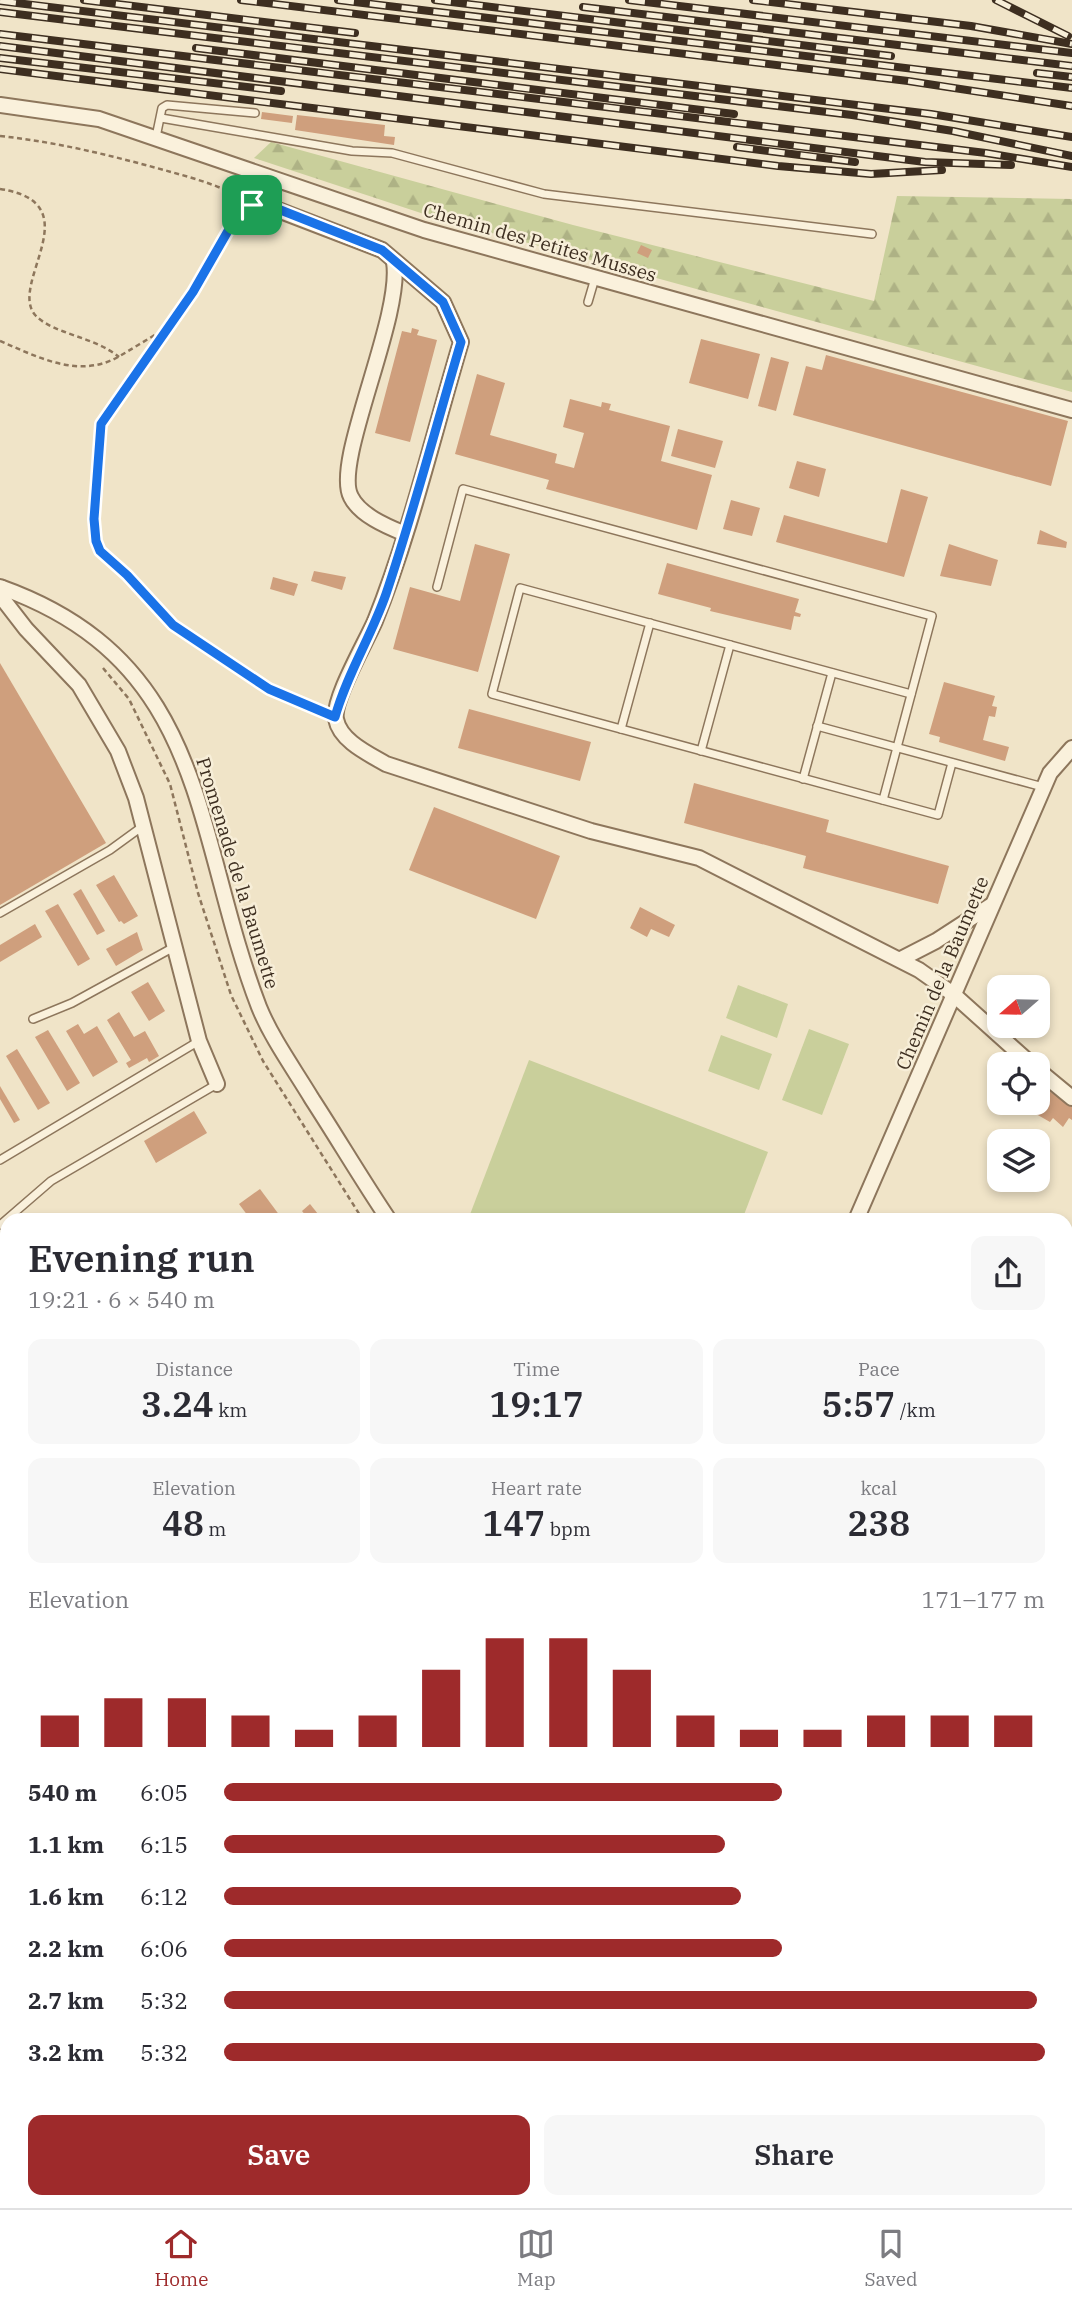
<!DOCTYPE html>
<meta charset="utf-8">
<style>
:root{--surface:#fff;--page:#f7f7f7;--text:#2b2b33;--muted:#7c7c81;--line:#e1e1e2;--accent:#9e2a2b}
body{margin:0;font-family:"IBM Plex Serif",serif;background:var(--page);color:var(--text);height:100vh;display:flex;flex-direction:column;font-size:26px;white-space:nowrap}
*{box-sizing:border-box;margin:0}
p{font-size:23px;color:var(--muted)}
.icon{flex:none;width:38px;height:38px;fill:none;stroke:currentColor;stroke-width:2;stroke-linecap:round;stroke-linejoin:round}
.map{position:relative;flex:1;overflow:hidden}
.drawer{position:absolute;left:0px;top:1213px;width:1073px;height:996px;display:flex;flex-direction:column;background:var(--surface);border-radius:21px 21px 0 0;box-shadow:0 4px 10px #0003}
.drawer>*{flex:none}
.needle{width:46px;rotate:250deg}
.controls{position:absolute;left:987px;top:975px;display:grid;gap:14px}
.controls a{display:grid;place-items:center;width:63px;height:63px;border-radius:14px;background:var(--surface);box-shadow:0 4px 10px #0003;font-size:35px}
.pin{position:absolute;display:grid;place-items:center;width:60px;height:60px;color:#fff;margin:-30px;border-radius:14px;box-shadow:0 4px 10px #0006}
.round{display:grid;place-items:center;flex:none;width:74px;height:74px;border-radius:14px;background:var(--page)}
.headline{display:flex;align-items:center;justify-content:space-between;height:119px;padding:0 28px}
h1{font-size:38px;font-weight:600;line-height:52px}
.metrics{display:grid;grid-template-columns:repeat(3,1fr);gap:10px;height:119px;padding:7px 28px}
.metrics div{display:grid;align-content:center;border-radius:14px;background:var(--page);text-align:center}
.metrics b{font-size:35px;font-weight:600}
.metrics small{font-size:19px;font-weight:400}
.metrics p{font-size:19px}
.chart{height:196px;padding:14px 28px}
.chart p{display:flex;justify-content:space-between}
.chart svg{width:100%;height:126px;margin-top:7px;stroke:var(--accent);stroke-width:6}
.button{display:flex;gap:14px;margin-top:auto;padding:14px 28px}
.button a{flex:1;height:80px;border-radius:14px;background:var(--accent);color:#fff;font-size:28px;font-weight:600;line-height:80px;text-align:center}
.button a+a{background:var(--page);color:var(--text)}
ul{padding:0 28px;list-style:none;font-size:23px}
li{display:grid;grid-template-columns:112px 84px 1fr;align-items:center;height:52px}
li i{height:18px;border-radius:9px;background:var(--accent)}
.tab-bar{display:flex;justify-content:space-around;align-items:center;height:98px;border-top:2px solid var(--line);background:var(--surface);font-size:19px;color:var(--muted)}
.tab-bar a{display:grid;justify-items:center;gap:4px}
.tab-bar .on{color:var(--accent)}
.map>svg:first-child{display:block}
.green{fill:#c9cf9b}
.forest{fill:url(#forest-firs)}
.wetland{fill:url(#wetland-marsh)}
.water{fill:url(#water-rules);stroke:#6f938a;stroke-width:2}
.building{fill:#cf9f7d}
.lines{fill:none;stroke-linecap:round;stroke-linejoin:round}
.service-casing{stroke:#8d765c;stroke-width:10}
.minor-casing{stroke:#8d765c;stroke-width:18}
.path{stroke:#8d765c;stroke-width:2.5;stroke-dasharray:5 3.5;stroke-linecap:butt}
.service{stroke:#faf1dc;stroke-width:7}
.minor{stroke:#faf1dc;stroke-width:14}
.rail-casing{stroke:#3d2e20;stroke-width:8}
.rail{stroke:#f7eed8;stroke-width:5;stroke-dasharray:16;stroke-linecap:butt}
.route-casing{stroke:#fff;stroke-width:14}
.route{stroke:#1a73e8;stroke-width:9}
.labels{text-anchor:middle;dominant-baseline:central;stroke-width:5;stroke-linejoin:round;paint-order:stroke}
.street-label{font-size:19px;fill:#3d2e20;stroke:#f7eed8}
</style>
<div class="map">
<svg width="1072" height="2208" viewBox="0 0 1072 2208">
<defs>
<pattern id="forest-firs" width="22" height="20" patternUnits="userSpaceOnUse" patternTransform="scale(1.75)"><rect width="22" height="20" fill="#c9cf9b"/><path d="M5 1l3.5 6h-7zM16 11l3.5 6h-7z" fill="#aeb285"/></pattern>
<pattern id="wetland-marsh" width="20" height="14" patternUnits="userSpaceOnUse" patternTransform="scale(1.75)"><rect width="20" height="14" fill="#c9cf9b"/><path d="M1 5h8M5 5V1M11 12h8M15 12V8" fill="none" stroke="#aeb285"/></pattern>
<pattern id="water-rules" width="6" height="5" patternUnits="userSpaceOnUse" patternTransform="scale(1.75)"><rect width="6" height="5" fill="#a9c4bc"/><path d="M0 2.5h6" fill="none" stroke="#8ba098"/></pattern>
</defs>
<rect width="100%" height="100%" fill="#f0e4c8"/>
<g class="green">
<polygon points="738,985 788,1004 777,1038 726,1018"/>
<polygon points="809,1029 849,1044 822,1115 782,1100"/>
<polygon points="721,1035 772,1054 759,1090 708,1071"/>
<polygon points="529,1060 768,1152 742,1220 476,1220 469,1217"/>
</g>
<g class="forest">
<polygon points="271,142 573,225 874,301 897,196 1072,199 1072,392 430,216 254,158"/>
<polygon points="0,1630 7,1633 7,1693 2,1693"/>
<polygon points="0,1878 7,1880 7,1953 0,1952"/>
<polygon points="409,2202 533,2202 532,2208 413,2208"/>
<polygon points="635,2202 753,2202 764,2208 635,2208"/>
</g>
<polygon class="wetland" points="0,1952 7,1953 7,2202 409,2202 413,2208 0,2208"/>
<g class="water">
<polygon points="7,1369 7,1633 0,1630 0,1370"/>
<polygon points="0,1693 7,1693 7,1880 0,1878"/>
<polygon points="1066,1853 1072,1856 1072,2011 1066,2007"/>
<polygon points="1066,2096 1072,2101 1072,2208 764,2208 753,2202 1066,2202"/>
<rect x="533" y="2202" width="102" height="6"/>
</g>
<g class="building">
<polygon points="262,112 293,116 292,123 261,119"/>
<polygon points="297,115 385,125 384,136 395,137 394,145 295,130"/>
<polygon points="641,245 652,250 648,258 637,253"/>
<polygon points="412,328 419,330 417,335 437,340 410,442 375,433 402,331 411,333"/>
<polygon points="701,339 760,354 748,399 689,383"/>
<polygon points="826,355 1068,421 1051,486 793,415 806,366 822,370"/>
<polygon points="771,357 789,362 776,411 758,406"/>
<polygon points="477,374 505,383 490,435 557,454 555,463 574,468 584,433 563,427 570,399 601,407 602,402 611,404 609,410 670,426 661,461 712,475 697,530 546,489 549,480 455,454"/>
<polygon points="678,429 723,441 715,468 671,456"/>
<polygon points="797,461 826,469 819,497 789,488"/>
<polygon points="901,489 928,497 904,577 776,542 784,515 887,543"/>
<polygon points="731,500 760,508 752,536 723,529"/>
<polygon points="1040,530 1067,542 1066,548 1037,544"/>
<polygon points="475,544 510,554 478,672 393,649 410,587 460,601"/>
<polygon points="949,544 998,560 991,586 940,576"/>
<polygon points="667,563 799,599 795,612 801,614 800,617 794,616 791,630 710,611 711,608 658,594"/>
<polygon points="314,571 346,577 342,590 311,581"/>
<polygon points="273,577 298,584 294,596 270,589"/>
<polygon points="0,663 106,843 0,905"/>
<polygon points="944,682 995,696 992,706 997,707 995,717 989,716 983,740 1009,747 1005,761 939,742 940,737 929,734"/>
<polygon points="469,709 591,742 580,781 458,748"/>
<polygon points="694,783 829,820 826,832 949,866 938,904 803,868 806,856 684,823"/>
<polygon points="434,807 560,856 536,919 409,870"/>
<polygon points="114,875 138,916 124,924 121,921 119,922 96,885"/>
<polygon points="81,889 105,931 97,935 73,894"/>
<polygon points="58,904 90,959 78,966 45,911"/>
<polygon points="640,907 675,925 669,937 651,929 647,937 630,928"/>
<polygon points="35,924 42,937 0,962 0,945"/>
<polygon points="137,932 143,950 116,966 106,949"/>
<polygon points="148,982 165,1011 149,1021 131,992"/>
<polygon points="119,1012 134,1037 145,1031 159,1056 149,1062 147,1058 129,1068 126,1063 131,1060 107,1020"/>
<polygon points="78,1024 84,1034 97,1026 118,1062 93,1077 66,1031"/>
<polygon points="48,1030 80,1083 67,1091 35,1037"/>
<polygon points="17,1049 50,1103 38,1110 6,1056"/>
<polygon points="0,1086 20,1120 14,1123 0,1099"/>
<polygon points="1049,1091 1072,1106 1072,1120 1069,1118 1063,1127 1053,1118 1050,1122 1036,1114"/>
<polygon points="194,1111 207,1133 156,1163 144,1141"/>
<polygon points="260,1189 283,1220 251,1220 239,1204"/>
<polygon points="310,1204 318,1214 309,1220 302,1211"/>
</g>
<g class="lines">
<defs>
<g id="service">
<polyline points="161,118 352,151 392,153 544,194 872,234"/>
<polyline points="156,137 162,108 167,105 255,113"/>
<polyline points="588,302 595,278"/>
<polyline points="437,587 463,489 932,616 883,800"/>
<polyline points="911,694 520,588 492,694 938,815 952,763"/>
<polyline points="817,726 1043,787"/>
<polyline points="621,729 650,623"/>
<polyline points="701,751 730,645"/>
<polyline points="803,779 832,673"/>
<polyline points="0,913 110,850 143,826"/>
<polyline points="33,1019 72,1003 174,947"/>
<polyline points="0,1160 199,1041"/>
<polyline points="0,1225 51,1181 217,1084"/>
</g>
<g id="minor">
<polyline points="0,105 99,119 424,230 1072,410"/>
<path d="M 252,205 L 278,210 L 382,250 L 443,302 L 461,342 C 434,432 410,534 375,621 C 366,642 332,700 336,719 C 340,741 369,754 386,764 L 591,831 L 699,858 L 919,970 L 953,994 L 1031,1064"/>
<path d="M 394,262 C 403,317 332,463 351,497 C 360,515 386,526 403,533"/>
<path d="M 0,587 C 210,662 192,833 259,1007 C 272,1039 294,1069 312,1099 C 338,1139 362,1180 389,1220"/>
<polyline points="2,588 2,598 26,629 79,685 118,751 136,798 199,1041 217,1084"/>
<polyline points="901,959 936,941 990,906"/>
<polyline points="1038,1070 1072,1098"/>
<polyline points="856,1220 1050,773 1072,748"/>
<polyline points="1066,1677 1072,1680"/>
<polyline points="1066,1747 1072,1751"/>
</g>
</defs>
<use href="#service" class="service-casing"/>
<use href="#minor" class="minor-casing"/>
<g class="path">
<path d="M 0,136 C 57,142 109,155 164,170 C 189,177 216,184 240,197"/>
<path d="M 0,189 C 94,203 6,285 36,316 C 54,334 95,337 119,357"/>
<polyline points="239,215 193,292 101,424 94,519 96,541 100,551 127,575 173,625 269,689 320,711"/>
<path d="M 0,341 C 38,357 78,379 118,357 C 132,349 146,340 160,332"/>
<polyline points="103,668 129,699 170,784 198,893 231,995 263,1061 363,1220"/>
<polyline points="0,1931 7,1933"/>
<polyline points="679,2202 689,2208"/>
<polyline points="653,2208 654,2202"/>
</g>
<use href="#service" class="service"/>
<use href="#minor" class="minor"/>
<defs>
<g id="rail">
<polyline points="84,0 355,33"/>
<polyline points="241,0 908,81 1072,106"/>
<polyline points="338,0 1072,88"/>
<polyline points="435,0 891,56"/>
<polyline points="629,0 1072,53"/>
<polyline points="753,0 971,26 1072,44"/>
<polyline points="996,0 1068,36"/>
<polyline points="0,1 931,114 1072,137"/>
<polyline points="583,7 1072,66"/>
<polyline points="0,12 852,115 953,131 1072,156"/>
<polyline points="0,34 986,153 1072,167"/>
<polyline points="0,46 925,162 1011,165"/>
<polyline points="196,48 734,114"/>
<polyline points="0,58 281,91"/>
<polyline points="0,69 778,166 871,174 942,170"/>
<polyline points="1037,73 1072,77"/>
<polyline points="737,147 855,162"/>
</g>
</defs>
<use href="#rail" class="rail-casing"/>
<use href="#rail" class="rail"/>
</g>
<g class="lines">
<defs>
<path id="route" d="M 252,205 L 278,209 L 382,250 L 443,302 L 461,342 C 436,426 414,511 386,594 C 371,637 347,674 335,717 L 269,689 L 173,625 L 127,575 L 100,551 L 96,541 L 94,519 L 101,424 L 193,292 L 236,217 Z"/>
</defs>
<use href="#route" class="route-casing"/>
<use href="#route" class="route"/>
</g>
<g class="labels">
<g class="street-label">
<text transform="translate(540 242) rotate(16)">Chemin des Petites Musses</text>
<text transform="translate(238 873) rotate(73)">Promenade de la Baumette</text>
<text transform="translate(942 973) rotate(-67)">Chemin de la Baumette</text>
</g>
</g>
</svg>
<div class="controls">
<a><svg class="needle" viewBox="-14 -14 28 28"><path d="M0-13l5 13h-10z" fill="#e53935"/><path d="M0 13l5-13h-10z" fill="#7c7c81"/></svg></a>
<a><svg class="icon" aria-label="locate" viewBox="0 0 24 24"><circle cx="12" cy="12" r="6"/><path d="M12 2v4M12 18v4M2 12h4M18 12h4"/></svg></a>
<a><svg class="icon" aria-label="layers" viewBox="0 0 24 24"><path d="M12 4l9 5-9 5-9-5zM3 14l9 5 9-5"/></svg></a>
</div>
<div class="pin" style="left:252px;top:205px;background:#1e9e55"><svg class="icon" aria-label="arrive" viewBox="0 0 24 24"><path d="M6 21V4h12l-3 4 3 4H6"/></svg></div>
<section class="drawer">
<div class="headline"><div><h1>Evening run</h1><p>19:21 · 6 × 540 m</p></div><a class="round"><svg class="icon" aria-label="share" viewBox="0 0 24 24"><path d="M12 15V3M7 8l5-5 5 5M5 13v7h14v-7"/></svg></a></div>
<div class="metrics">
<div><p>Distance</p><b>3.24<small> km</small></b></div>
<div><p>Time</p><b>19:17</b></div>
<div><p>Pace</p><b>5:57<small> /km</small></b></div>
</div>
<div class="metrics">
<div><p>Elevation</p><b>48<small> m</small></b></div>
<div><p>Heart rate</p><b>147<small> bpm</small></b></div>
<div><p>kcal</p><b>238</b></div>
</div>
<div class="chart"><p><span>Elevation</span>171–177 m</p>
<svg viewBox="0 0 160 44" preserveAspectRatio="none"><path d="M5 44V33M15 44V27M25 44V27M35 44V33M45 44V38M55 44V33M65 44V17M75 44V6M85 44V6M95 44V17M105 44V33M115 44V38M125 44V38M135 44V33M145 44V33M155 44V33"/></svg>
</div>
<ul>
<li><b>540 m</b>6:05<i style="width:68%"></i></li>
<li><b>1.1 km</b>6:15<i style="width:61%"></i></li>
<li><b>1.6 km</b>6:12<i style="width:63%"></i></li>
<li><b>2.2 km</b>6:06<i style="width:68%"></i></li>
<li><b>2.7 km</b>5:32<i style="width:99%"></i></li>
<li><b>3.2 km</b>5:32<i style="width:100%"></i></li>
</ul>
<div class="button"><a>Save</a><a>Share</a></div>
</section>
</div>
<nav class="tab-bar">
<a class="on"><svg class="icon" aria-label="home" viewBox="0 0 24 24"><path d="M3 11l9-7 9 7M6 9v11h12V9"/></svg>Home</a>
<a><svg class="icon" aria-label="map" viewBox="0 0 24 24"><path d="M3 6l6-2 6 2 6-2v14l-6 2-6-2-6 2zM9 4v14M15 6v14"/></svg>Map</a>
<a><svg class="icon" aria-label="saved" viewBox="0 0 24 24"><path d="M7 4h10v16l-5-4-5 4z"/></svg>Saved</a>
</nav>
